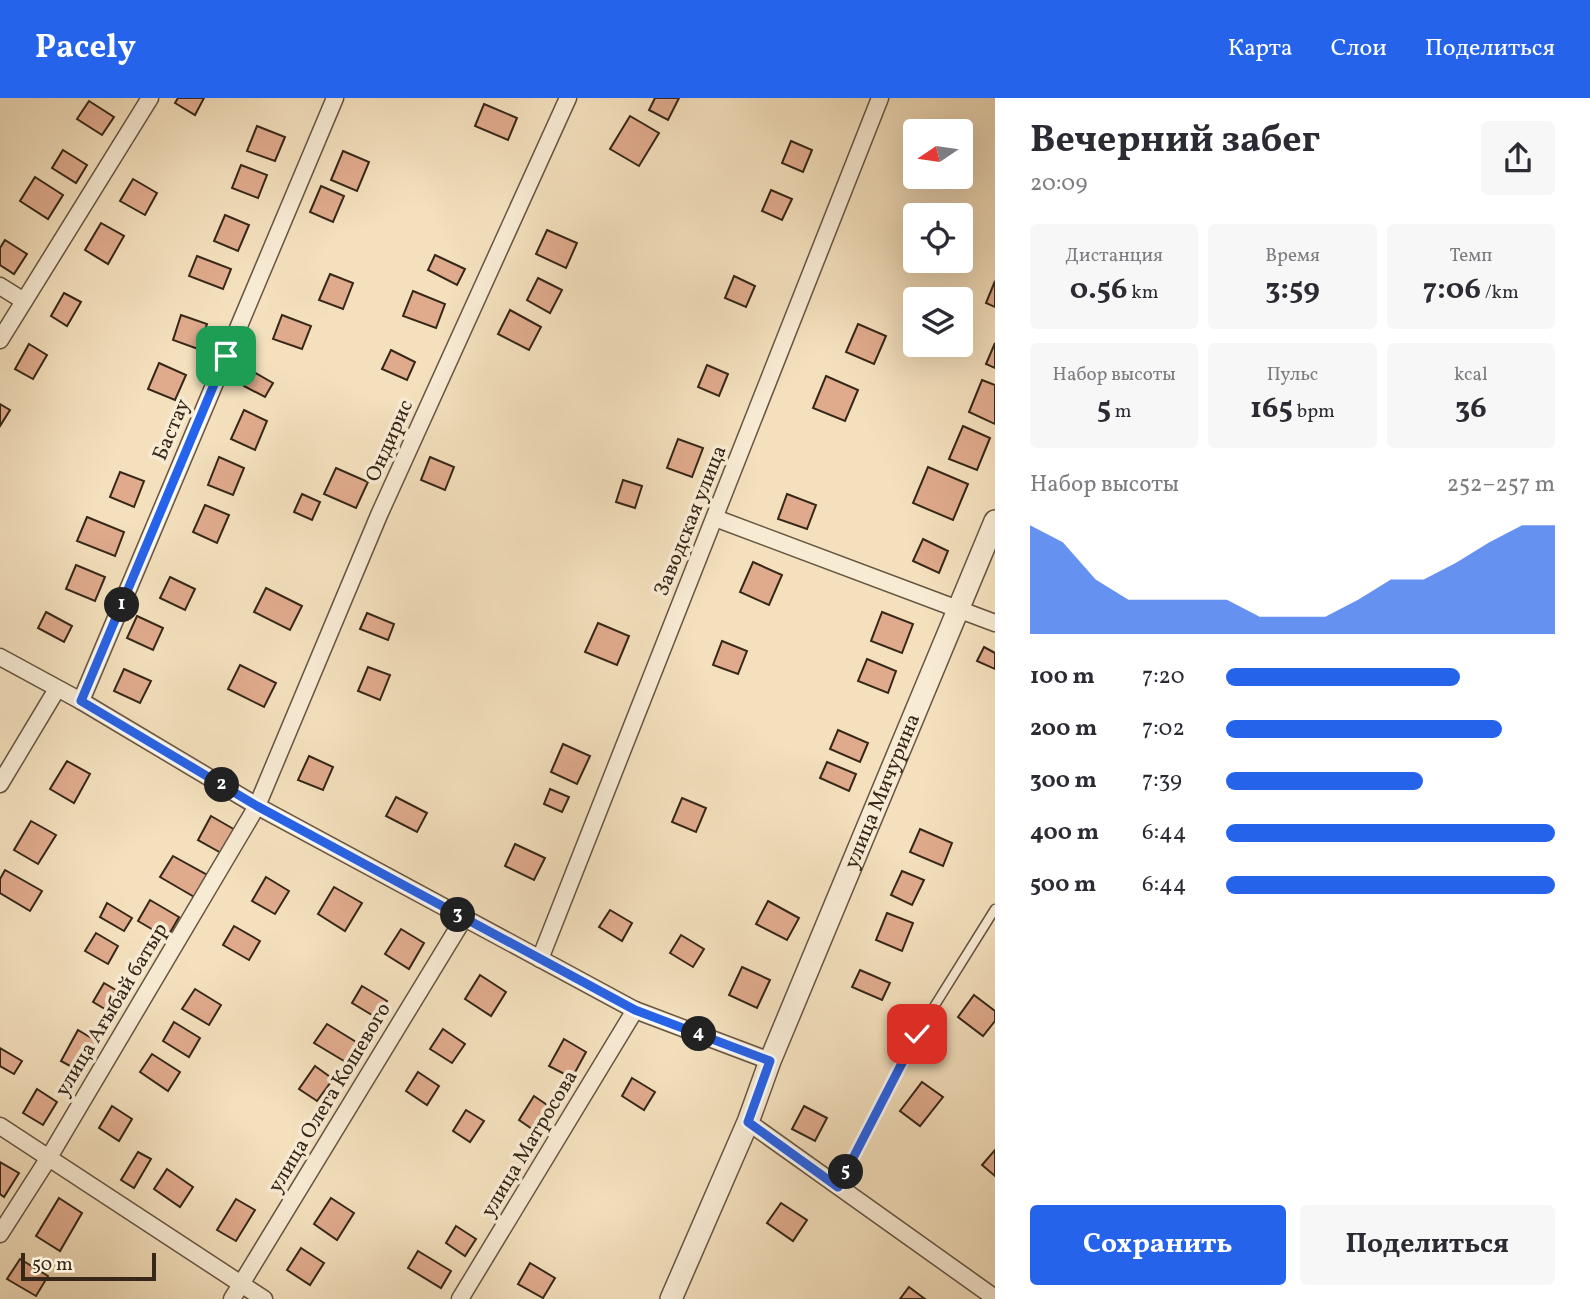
<!DOCTYPE html>
<html lang="ru">
<meta charset="utf-8">
<style>
:root{--surface:#fff;--page:#f7f7f7;--text:#2b2b33;--muted:#7c7c81;--accent:#2563eb}
body{margin:0;font-family:Vollkorn,serif;background:var(--page);color:var(--text);height:100vh;display:flex;flex-direction:column;font-size:26px;white-space:nowrap}
*{box-sizing:border-box;margin:0}
p{font-size:23px;color:var(--muted)}
.icon{flex:none;width:38px;height:38px;fill:none;stroke:currentColor;stroke-width:2;stroke-linecap:round;stroke-linejoin:round}
.map{position:relative;flex:1;overflow:hidden}
.details{display:flex;flex-direction:column;background:var(--surface);width:595px}
.details>*{flex:none}
.needle{width:46px;rotate:257deg}
.buttons{position:absolute;left:903px;top:21px;display:grid;gap:14px}
.buttons a{display:grid;place-items:center;width:70px;height:70px;border-radius:7px;background:var(--surface);box-shadow:0 7px 28px #0002;font-size:35px}
.scale{position:absolute;left:21px;bottom:18px;width:135px;box-sizing:border-box;padding-left:7px;border:4px solid #362718;border-top:0;font-size:19px;line-height:24px;white-space:nowrap;color:#362718;-webkit-text-stroke:5px #f8ebd4;paint-order:stroke}
.pin{position:absolute;display:grid;place-items:center;width:60px;height:60px;color:#fff;margin:-30px;border-radius:14px;box-shadow:0 4px 10px #0006}
.km{position:absolute;width:35px;height:35px;margin:-18px;border-radius:50%;background:#222;color:#fff;font-size:19px;line-height:35px;text-align:center}
.round{display:grid;place-items:center;flex:none;width:74px;height:74px;border-radius:7px;background:var(--page)}
.head{display:flex;align-items:center;justify-content:space-between;height:119px;padding:0 35px}
h1{font-size:38px;font-weight:700;line-height:52px}
.stats{display:grid;grid-template-columns:repeat(3,1fr);gap:10px;height:119px;padding:7px 35px}
.stats div{display:grid;align-content:center;border-radius:7px;background:var(--page);text-align:center}
.stats b{font-size:30px;font-weight:700}
.stats small{font-size:19px;font-weight:400}
.stats p{font-size:19px}
.chart{height:196px;padding:14px 35px}
.chart p{display:flex;justify-content:space-between}
.chart svg{width:100%;height:126px;margin-top:7px;fill:var(--accent);opacity:.7}
.action{display:flex;gap:14px;margin-top:auto;padding:14px 35px}
.action a{flex:1;height:80px;border-radius:7px;background:var(--accent);color:#fff;font-size:28px;font-weight:700;line-height:80px;text-align:center}
.action a+a{background:var(--page);color:var(--text)}
ul{padding:0 35px;list-style:none;font-size:23px}
li{display:grid;grid-template-columns:112px 84px 1fr;align-items:center;height:52px}
li i{height:18px;border-radius:9px;background:var(--accent)}
header{display:flex;align-items:center;gap:42px;box-sizing:border-box;height:98px;padding:0 35px;background:var(--accent);color:#fff}
header strong{font-size:33px}
nav{display:flex;gap:38px;margin-inline-start:auto;font-size:24px}
main{display:flex;flex:1;min-height:0}
.map>svg:first-child{display:block}
.building{fill:#e0ab8d;stroke:#362718;stroke-width:2}
.lines{fill:none;stroke-linecap:round;stroke-linejoin:round}
.service-casing{stroke:#665541;stroke-width:11}
.minor-casing{stroke:#665541;stroke-width:19}
.tertiary-casing{stroke:#665541;stroke-width:24}
.service{stroke:#f8ebd4;stroke-width:8}
.minor{stroke:#f8ebd4;stroke-width:16}
.tertiary{stroke:#f8ebd4;stroke-width:21}
.route-casing{stroke:#fff;stroke-width:14}
.route{stroke:#2563eb;stroke-width:9}
.labels{text-anchor:middle;dominant-baseline:central;stroke-width:7;stroke-linejoin:round;paint-order:stroke}
.street-label{font-size:21px;fill:#362718;stroke:#f8ebd4}
</style>
<header>
<strong>Pacely</strong>
<nav><a>Карта</a><a>Слои</a><a>Поделиться</a></nav>
</header>
<main>
<div class="map">
<svg width="995" height="1201" viewBox="0 0 995 1201">
<rect width="100%" height="100%" fill="#f4e0bd"/>
<filter id="stains"><feTurbulence type="fractalNoise" baseFrequency=".00286" numOctaves="4"/><feColorMatrix values="0 0 0 0 .2 0 0 0 0 .09 0 0 0 0 .02 0 0 0 .5 -.17"/></filter>
<radialGradient id="worn" r=".72"><stop offset=".6" stop-color="#630" stop-opacity="0"/><stop offset="1" stop-color="#630" stop-opacity=".3"/></radialGradient>
<g class="building">
<polygon points="178,0 204,0 195,17 175,5"/>
<polygon points="655,0 679,0 668,22 649,12"/>
<polygon points="89,3 114,19 102,37 77,21"/>
<polygon points="484,6 517,20 508,42 475,28"/>
<polygon points="630,18 659,35 639,68 610,51"/>
<polygon points="257,28 285,39 275,63 247,53"/>
<polygon points="791,43 812,52 803,74 782,65"/>
<polygon points="63,52 87,67 76,85 52,70"/>
<polygon points="343,53 369,64 357,93 331,82"/>
<polygon points="241,67 267,77 258,100 232,90"/>
<polygon points="35,79 63,97 48,121 20,103"/>
<polygon points="133,81 157,95 145,117 120,103"/>
<polygon points="321,88 344,98 333,124 310,114"/>
<polygon points="771,92 792,101 782,122 762,113"/>
<polygon points="225,117 249,127 238,153 214,143"/>
<polygon points="101,125 124,138 108,166 85,152"/>
<polygon points="547,132 577,145 566,170 536,156"/>
<polygon points="5,142 27,156 14,176 0,167 0,150"/>
<polygon points="435,157 465,171 457,187 428,172"/>
<polygon points="197,158 231,171 223,191 189,178"/>
<polygon points="330,176 353,185 343,211 319,202"/>
<polygon points="734,178 755,188 746,209 725,200"/>
<polygon points="538,180 562,192 550,215 527,202"/>
<polygon points="995,183 995,209 986,205"/>
<polygon points="413,193 445,206 436,230 403,218"/>
<polygon points="64,195 81,204 67,228 51,218"/>
<polygon points="510,212 541,229 529,252 498,236"/>
<polygon points="181,217 207,226 198,251 173,242"/>
<polygon points="282,217 311,228 302,251 273,241"/>
<polygon points="858,226 886,238 874,266 846,254"/>
<polygon points="995,245 995,270 986,266"/>
<polygon points="29,246 47,257 33,281 15,271"/>
<polygon points="391,252 415,264 407,282 382,271"/>
<polygon points="159,265 186,277 175,302 148,291"/>
<polygon points="707,267 728,276 719,298 698,289"/>
<polygon points="252,273 273,285 265,299 244,288"/>
<polygon points="826,278 858,292 845,323 813,310"/>
<polygon points="982,282 995,287 995,326 969,314"/>
<polygon points="0,306 10,312 0,328"/>
<polygon points="244,312 267,323 255,352 231,341"/>
<polygon points="963,328 990,340 977,372 949,361"/>
<polygon points="678,341 703,350 692,379 667,370"/>
<polygon points="219,359 244,370 233,397 208,387"/>
<polygon points="430,359 454,369 445,392 421,382"/>
<polygon points="928,369 968,386 953,422 913,405"/>
<polygon points="336,370 368,384 356,410 324,396"/>
<polygon points="120,374 144,383 134,409 110,399"/>
<polygon points="623,382 642,388 635,410 616,404"/>
<polygon points="302,396 320,404 312,422 294,414"/>
<polygon points="787,396 816,407 807,431 778,421"/>
<polygon points="205,407 229,417 217,445 193,434"/>
<polygon points="87,419 124,434 115,458 77,443"/>
<polygon points="923,441 948,453 939,475 913,463"/>
<polygon points="753,464 782,477 769,507 740,494"/>
<polygon points="76,467 105,479 95,503 66,491"/>
<polygon points="170,479 195,491 185,512 160,500"/>
<polygon points="266,490 302,508 290,532 254,514"/>
<polygon points="46,514 72,528 64,544 38,530"/>
<polygon points="882,514 913,526 902,555 871,543"/>
<polygon points="367,515 394,526 388,542 360,531"/>
<polygon points="137,518 163,530 153,552 127,540"/>
<polygon points="598,525 629,538 617,567 585,554"/>
<polygon points="722,543 747,553 738,576 713,567"/>
<polygon points="984,549 995,555 995,571 977,563"/>
<polygon points="867,561 896,573 888,595 858,583"/>
<polygon points="240,567 276,585 264,609 228,591"/>
<polygon points="368,569 390,577 380,602 358,593"/>
<polygon points="124,571 151,583 140,605 114,593"/>
<polygon points="838,632 868,645 860,664 830,651"/>
<polygon points="563,646 590,658 577,686 551,674"/>
<polygon points="309,658 333,669 323,692 298,682"/>
<polygon points="67,663 90,676 74,705 50,691"/>
<polygon points="827,664 856,676 849,693 820,680"/>
<polygon points="550,691 569,699 562,714 544,706"/>
<polygon points="396,699 427,715 417,734 386,718"/>
<polygon points="682,700 706,710 696,734 672,724"/>
<polygon points="211,718 237,733 223,756 198,742"/>
<polygon points="31,723 56,737 38,766 14,752"/>
<polygon points="920,731 952,745 943,768 910,754"/>
<polygon points="515,746 545,760 534,782 505,768"/>
<polygon points="173,758 209,778 196,800 160,779"/>
<polygon points="5,772 42,793 30,813 0,795 0,781"/>
<polygon points="902,773 924,782 912,807 891,797"/>
<polygon points="266,779 289,793 275,816 252,803"/>
<polygon points="334,789 362,805 345,833 318,816"/>
<polygon points="150,802 179,819 167,840 138,823"/>
<polygon points="768,803 799,820 787,842 756,826"/>
<polygon points="107,805 132,820 124,833 100,819"/>
<polygon points="610,812 632,825 622,843 599,829"/>
<polygon points="887,815 913,825 902,853 876,842"/>
<polygon points="234,828 260,843 249,862 223,847"/>
<polygon points="401,831 424,845 409,871 385,856"/>
<polygon points="96,835 118,848 108,866 85,853"/>
<polygon points="681,837 704,851 693,869 670,855"/>
<polygon points="742,869 770,882 757,910 729,897"/>
<polygon points="860,872 890,885 882,902 852,889"/>
<polygon points="480,877 506,894 491,918 465,901"/>
<polygon points="104,885 126,898 115,917 93,904"/>
<polygon points="362,888 387,903 377,920 352,905"/>
<polygon points="195,891 221,907 209,927 182,911"/>
<polygon points="974,897 995,913 995,923 983,938 958,919"/>
<polygon points="174,924 200,940 189,959 163,943"/>
<polygon points="327,926 361,947 349,966 314,945"/>
<polygon points="443,931 465,946 452,965 430,951"/>
<polygon points="78,932 98,944 81,974 61,963"/>
<polygon points="564,941 586,954 572,980 549,968"/>
<polygon points="0,950 22,963 14,976 0,968"/>
<polygon points="152,956 180,974 168,993 140,974"/>
<polygon points="315,968 333,981 317,1003 299,991"/>
<polygon points="418,974 439,988 427,1007 406,993"/>
<polygon points="632,980 655,994 644,1012 622,998"/>
<polygon points="922,984 943,999 920,1028 900,1013"/>
<polygon points="37,991 57,1004 43,1027 23,1015"/>
<polygon points="534,998 553,1011 538,1035 519,1022"/>
<polygon points="112,1008 132,1021 119,1043 99,1030"/>
<polygon points="804,1008 827,1020 815,1043 792,1031"/>
<polygon points="466,1012 484,1023 470,1044 453,1033"/>
<polygon points="995,1052 995,1078 982,1067"/>
<polygon points="138,1054 151,1061 134,1090 121,1082"/>
<polygon points="0,1064 19,1075 4,1099 0,1096"/>
<polygon points="167,1071 193,1089 180,1109 154,1091"/>
<polygon points="59,1100 82,1115 60,1153 36,1138"/>
<polygon points="331,1100 354,1115 337,1142 314,1126"/>
<polygon points="236,1101 255,1112 236,1143 217,1132"/>
<polygon points="781,1105 807,1122 793,1143 767,1125"/>
<polygon points="456,1128 476,1141 465,1158 446,1145"/>
<polygon points="301,1150 324,1165 310,1187 287,1172"/>
<polygon points="418,1153 451,1173 441,1190 408,1170"/>
<polygon points="20,1161 48,1178 36,1198 7,1181"/>
<polygon points="530,1165 555,1180 543,1200 518,1186"/>
<polygon points="909,1189 925,1201 900,1201"/>
</g>
<g class="lines">
<defs>
<polyline id="service" points="838,1089 917,936 995,811"/>
<g id="minor">
<polyline points="0,188 24,203"/>
<polyline points="0,242 150,0"/>
<polyline points="715,420 995,525"/>
<polyline points="0,559 81,603 257,708 635,912 770,963"/>
<polyline points="81,603 335,0"/>
<polyline points="0,686 57,591"/>
<polyline points="540,861 880,0"/>
<polyline points="748,1024 995,1200"/>
<polyline points="0,1028 264,1201"/>
<polyline points="0,1136 48,1061 257,708 379,417 568,0"/>
<polyline points="232,1201 464,820"/>
<polyline points="460,1201 635,912"/>
</g>
<g id="tertiary">
<path id="s1" d="M 671,1201 L 748,1024 L 770,963 L 995,423"/>
</g>
</defs>
<use href="#service" class="service-casing"/>
<use href="#minor" class="minor-casing"/>
<use href="#tertiary" class="tertiary-casing"/>
<use href="#service" class="service"/>
<use href="#minor" class="minor"/>
<use href="#tertiary" class="tertiary"/>
</g>
<g class="lines">
<defs>
<polyline id="route" points="226,258 81,603 257,708 635,912 770,963 748,1024 838,1089 917,936"/>
</defs>
<use href="#route" class="route-casing"/>
<use href="#route" class="route"/>
</g>
<g class="labels">
<g class="street-label">
<text transform="translate(172 332) rotate(-67)">Бастау</text>
<text transform="translate(390 343) rotate(-66)">Ондирис</text>
<text transform="translate(691 423) rotate(-68)">Заводская улица</text>
<text stroke="none"><textPath href="#s1" startOffset="550">улица Мичурина</textPath></text>
<text transform="translate(112 912) rotate(-59)">улица Ағыбай батыр</text>
<text transform="translate(330 1000) rotate(-59)">улица Олега Кошевого</text>
<text transform="translate(530 1046) rotate(-59)">улица Матросова</text>
</g>
</g>
<rect width="100%" height="100%" filter="url(#stains)"/>
<rect width="100%" height="100%" fill="url(#worn)"/>
</svg>
<div class="buttons">
<a><svg class="needle" viewBox="-14 -14 28 28"><path d="M0-13l5 13h-10z" fill="#e53935"/><path d="M0 13l5-13h-10z" fill="#7c7c81"/></svg></a>
<a><svg class="icon" aria-label="locate" viewBox="0 0 24 24"><circle cx="12" cy="12" r="6"/><path d="M12 2v4M12 18v4M2 12h4M18 12h4"/></svg></a>
<a><svg class="icon" aria-label="layers" viewBox="0 0 24 24"><path d="M12 4l9 5-9 5-9-5zM3 14l9 5 9-5"/></svg></a>
</div>
<div class="scale">50 m</div>
<div class="pin" style="left:226px;top:258px;background:#1e9e55"><svg class="icon" aria-label="arrive" viewBox="0 0 24 24"><path d="M6 21V4h12l-3 4 3 4H6"/></svg></div>
<div class="pin" style="left:917px;top:936px;background:#d93025"><svg class="icon" aria-label="check" viewBox="0 0 24 24"><path d="M5 12l5 5 9-10"/></svg></div>
<b class="km" style="left:122px;top:507px">1</b>
<b class="km" style="left:222px;top:687px">2</b>
<b class="km" style="left:458px;top:817px">3</b>
<b class="km" style="left:699px;top:936px">4</b>
<b class="km" style="left:846px;top:1074px">5</b>
</div>
<section class="details">
<div class="head"><div><h1>Вечерний забег</h1><p>20:09</p></div><a class="round"><svg class="icon" aria-label="share" viewBox="0 0 24 24"><path d="M12 15V3M7 8l5-5 5 5M5 13v7h14v-7"/></svg></a></div>
<div class="stats">
<div><p>Дистанция</p><b>0.56<small> km</small></b></div>
<div><p>Время</p><b>3:59</b></div>
<div><p>Темп</p><b>7:06<small> /km</small></b></div>
</div>
<div class="stats">
<div><p>Набор высоты</p><b>5<small> m</small></b></div>
<div><p>Пульс</p><b>165<small> bpm</small></b></div>
<div><p>kcal</p><b>36</b></div>
</div>
<div class="chart"><p><span>Набор высоты</span>252–257 m</p>
<svg viewBox="0 0 160 44" preserveAspectRatio="none"><path d="M0 44V6L10 12L20 25L30 32L40 32L50 32L60 32L70 38L80 38L90 38L100 32L110 25L120 25L130 19L140 12L150 6L160 6V44z"/></svg>
</div>
<ul>
<li><b>100 m</b>7:20<i style="width:71%"></i></li>
<li><b>200 m</b>7:02<i style="width:84%"></i></li>
<li><b>300 m</b>7:39<i style="width:60%"></i></li>
<li><b>400 m</b>6:44<i style="width:100%"></i></li>
<li><b>500 m</b>6:44<i style="width:100%"></i></li>
</ul>
<div class="action"><a>Сохранить</a><a>Поделиться</a></div>
</section>
</main>
